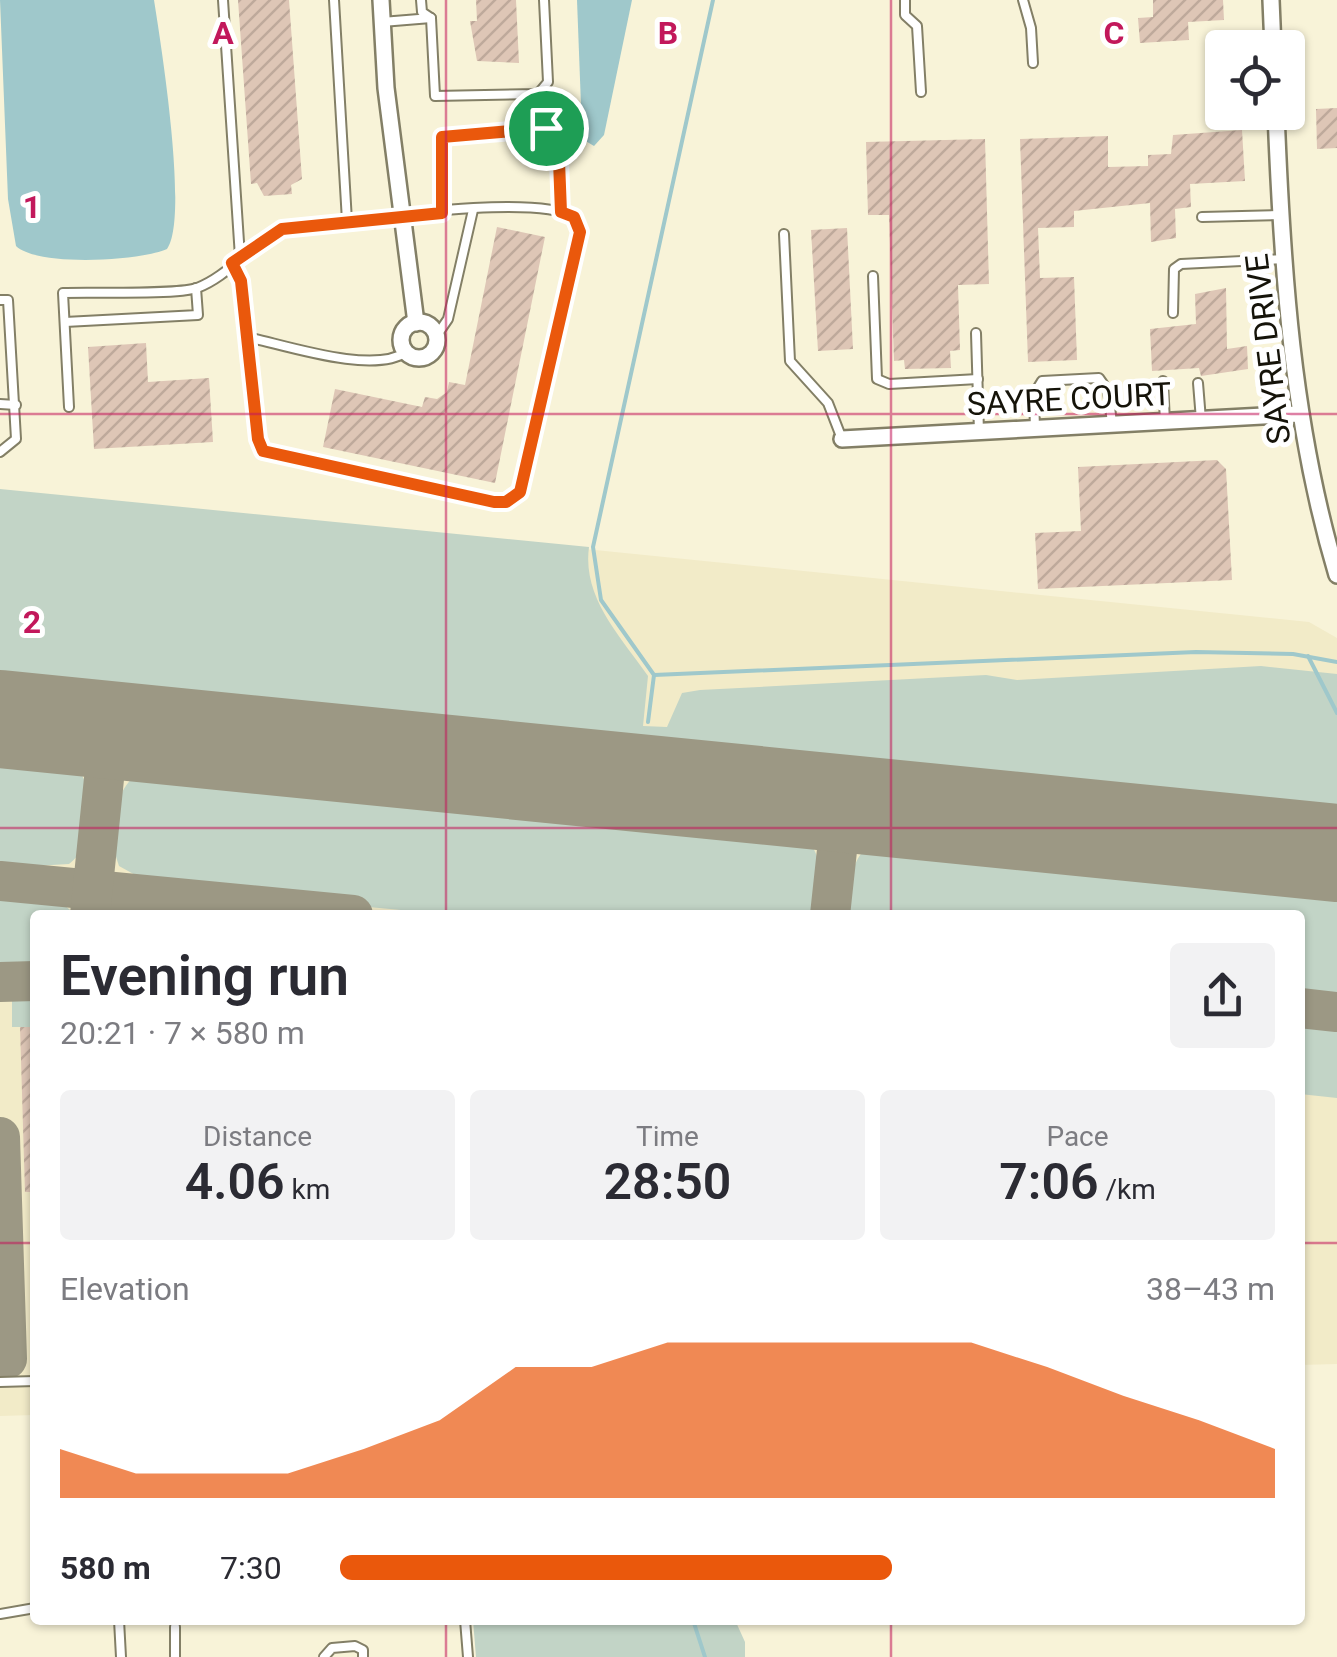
<!DOCTYPE html>
<meta charset="utf-8">
<style>
:root{--surface:#fff;--page:#f2f2f3;--text:#2b2b33;--muted:#7c7c81;--accent:#ea580c}
body{margin:0;font-family:Roboto,sans-serif;background:var(--page);color:var(--text);height:100vh;display:flex;flex-direction:column;font-size:38px;white-space:nowrap}
*{box-sizing:border-box;margin:0}
p{font-size:32px;color:var(--muted)}
.icon{flex:none;width:55px;height:55px;fill:none;stroke:currentColor;stroke-width:2;stroke-linecap:round;stroke-linejoin:round}
.map{position:relative;flex:1;overflow:hidden}
.drawer{position:absolute;left:30px;top:910px;width:1275px;height:715px;display:flex;flex-direction:column;background:var(--surface);border-radius:10px;box-shadow:0 2px 8px #0004}
.drawer>*{flex:none}
.controls{position:absolute;left:1205px;top:30px;display:grid;gap:20px}
.controls a{display:grid;place-items:center;width:100px;height:100px;border-radius:10px;background:var(--surface);box-shadow:0 2px 8px #0004;font-size:50px}
.pin{position:absolute;display:grid;place-items:center;width:85px;height:85px;color:#fff;margin:-42px;border:5px solid #fff;border-radius:50%;box-shadow:0 2px 10px #0007}
.round{display:grid;place-items:center;flex:none;width:105px;height:105px;border-radius:10px;background:var(--page)}
.overview{display:flex;align-items:center;justify-content:space-between;height:170px;padding:0 30px}
h1{font-size:55px;font-weight:600;line-height:75px}
.stats{display:grid;grid-template-columns:repeat(3,1fr);gap:15px;height:170px;padding:10px 30px}
.stats div{display:grid;align-content:center;border-radius:10px;background:var(--page);text-align:center}
.stats b{font-size:50px;font-weight:600}
.stats small{font-size:28px;font-weight:400}
.stats p{font-size:28px}
.chart{height:280px;padding:20px 30px}
.chart p{display:flex;justify-content:space-between}
.chart svg{width:100%;height:180px;margin-top:10px;fill:var(--accent);opacity:.7}
ul{padding:0 30px;list-style:none;font-size:32px}
li{display:grid;grid-template-columns:160px 120px 1fr;align-items:center;height:75px}
li i{height:25px;border-radius:12px;background:var(--accent)}
.map>svg:first-child{display:block}
.built{fill:#f2ebc8}
.green{fill:#c2d4c6}
.water{fill:#9fc8cb}
.lines{fill:none;stroke-linecap:round;stroke-linejoin:round}
.stream{stroke:#9fc8cb;stroke-width:4}
.taxiway{stroke:#9c9884;stroke-width:40}
.runway{stroke:#9c9884;stroke-width:98}
.building{fill:url(#building-hatch)}
.service-casing{stroke:#837f66;stroke-width:12}
.minor-casing{stroke:#837f66;stroke-width:20}
.service{stroke:#fff;stroke-width:8}
.minor{stroke:#fff;stroke-width:15}
.route-casing{stroke:#fff;stroke-width:20}
.route{stroke:#ea580c;stroke-width:12}
.grid{fill:none;stroke:#c2185b;stroke-width:2.5;stroke-opacity:0.55}
.labels{text-anchor:middle;dominant-baseline:central;stroke-width:10;stroke-linejoin:round;paint-order:stroke}
.street-label{font-size:32px;fill:#151309;stroke:#fff}
.grid-label{font-size:32px;text-anchor:middle;font-weight:bold;fill:#c2185b;stroke:#fff;stroke-width:10;stroke-linejoin:round;paint-order:stroke}
</style>
<div class="map">
<svg width="1337" height="1657" viewBox="0 0 1337 1657">
<defs>
<pattern id="building-hatch" width="6" height="6" patternUnits="userSpaceOnUse" patternTransform="scale(2.5)"><rect width="6" height="6" fill="#dec6b6"/><path d="M-1 1l2-2M0 6l6-6M5 7l2-2" fill="none" stroke="#bea99b"/></pattern>
</defs>
<rect width="100%" height="100%" fill="#f8f3d8"/>
<polygon class="built" points="0,490 1309,622 1337,638 1337,1364 1300,1365 1300,915 35,915 35,1415 0,1416"/>
<g class="green">
<path d="M 0,489 L 589,547 C 582,598 621,637 648,676 L 643,726 L 667,727 L 682,693 L 700,690 L 986,675 L 1017,680 L 1261,666 L 1337,674 L 1337,828 L 0,697 Z"/>
<path d="M 0,746 C 54,751 98,756 87,823 C 84,840 83,854 69,864 L 0,868 Z"/>
<path d="M 157,763 L 787,826 C 825,842 824,879 817,915 L 454,915 L 157,887 L 119,866 C 105,829 114,776 157,763 Z"/>
<path d="M 896,836 L 1337,878 L 1337,997 L 1300,993 L 1300,915 L 846,915 C 849,880 852,839 896,836 Z"/>
<polygon points="0,894 57,899 76,915 35,915 35,970 0,971"/>
<polygon points="35,994 35,1027 12,1027 12,997"/>
<polygon points="1300,1027 1337,1031 1337,1098 1300,1094"/>
<polygon points="473,1620 735,1620 745,1642 745,1657 476,1657"/>
</g>
<g class="water">
<path d="M 0,0 L 154,0 C 161,44 189,218 167,249 C 140,261 38,267 16,246 L 8,199 Z"/>
<polygon points="577,0 632,0 604,135 594,146 584,140 582,132"/>
</g>
<g class="lines">
<g class="stream">
<polyline points="1308,656 1337,713"/>
<polyline points="654,675 1196,652 1293,654 1337,662"/>
<polyline points="648,722 654,675 601,600 593,547 713,0"/>
<polyline points="693,1620 705,1657"/>
</g>
<g class="taxiway">
<polyline points="0,881 353,915"/>
<polyline points="90,915 109,730"/>
<polyline points="830,915 842,804"/>
<polyline points="0,982 35,981"/>
<polyline points="1300,1008 1337,1012"/>
<polyline points="0,1137 7,1359"/>
</g>
<polyline class="runway" points="0,719 1337,853"/>
</g>
<g class="building">
<polygon points="238,0 289,0 302,179 291,185 292,194 264,196 257,183 251,184"/>
<polygon points="476,0 516,0 519,63 477,61 470,21 477,21"/>
<polygon points="1153,0 1223,0 1224,20 1188,22 1189,40 1140,43 1138,18 1153,17"/>
<polygon points="1337,108 1337,148 1317,149 1316,109"/>
<polygon points="1242,130 1245,181 1190,184 1191,207 1175,209 1176,238 1151,242 1150,203 1074,211 1074,227 1038,228 1040,278 1074,277 1077,360 1028,362 1020,139 1108,136 1108,167 1148,166 1148,155 1171,154 1173,135"/>
<polygon points="985,139 989,284 958,285 960,350 950,351 951,368 905,369 904,360 894,361 889,215 868,215 866,142"/>
<polygon points="497,227 545,237 495,483 323,447 335,389 422,407 425,397 437,399 447,392 449,382 465,385"/>
<polygon points="847,228 853,349 818,351 811,230"/>
<polygon points="1226,288 1227,349 1247,346 1248,369 1201,376 1199,368 1152,371 1150,329 1196,324 1195,294"/>
<polygon points="146,343 148,382 209,378 213,442 94,449 88,347"/>
<polygon points="1217,460 1226,469 1232,580 1038,589 1035,533 1081,531 1078,467"/>
<polygon points="20,1027 35,1027 35,1192 25,1192"/>
</g>
<g class="lines">
<defs>
<g id="service">
<polyline points="223,0 240,257"/>
<polyline points="334,0 347,221"/>
<polyline points="421,0 422,12 431,18 435,96 538,94 548,82 544,0"/>
<polyline points="905,0 905,15 917,26 921,92"/>
<polyline points="1023,0 1031,28 1033,63"/>
<polyline points="382,22 431,18"/>
<polyline points="442,213 442,137 546,128 558,136 561,211"/>
<polyline points="1202,217 1280,215"/>
<polyline points="784,234 790,361 828,403 842,439"/>
<polyline points="873,276 877,379 889,384 978,379"/>
<polyline points="0,300 8,300 16,439 0,452"/>
<polyline points="1173,313 1174,269 1181,264 1284,259"/>
<polyline points="65,322 198,315 196,288"/>
<polyline points="976,333 979,432"/>
<polyline points="437,335 448,319 473,210"/>
<path d="M 247,337 C 285,345 373,375 406,352"/>
<polyline points="1163,381 1165,422"/>
<polyline points="1198,383 1201,420"/>
<polyline points="0,404 16,405"/>
<path d="M 69,407 L 63,293 C 90,292 177,295 197,288 C 234,274 257,234 296,226 C 352,221 533,192 574,217 L 580,232 L 520,492 L 505,502 L 494,502 L 263,451 L 258,439 L 241,281 L 232,263"/>
<polyline points="1035,429 1034,394 1042,381 1099,378 1108,391 1112,423"/>
<polyline points="0,1382 35,1381"/>
<polyline points="0,1614 35,1608"/>
<polyline points="119,1620 121,1657"/>
<polyline points="465,1620 468,1657"/>
<polyline points="175,1627 175,1657"/>
<polyline points="324,1657 332,1648 355,1646 363,1650 363,1657"/>
</g>
<g id="minor">
<polyline points="381,0 386,88 416,323"/>
<polyline points="1271,0 1273,48"/>
<path d="M 1276,112 C 1282,268 1292,425 1337,575"/>
<circle cx="419" cy="340" r="18"/>
<polyline points="842,439 1299,414"/>
</g>
</defs>
<use href="#service" class="service-casing"/>
<use href="#minor" class="minor-casing"/>
<use href="#service" class="service"/>
<use href="#minor" class="minor"/>
</g>
<g class="lines">
<defs>
<polygon id="route" points="546,128 558,136 561,212 574,217 580,232 520,492 506,502 494,502 263,451 258,439 241,281 232,263 282,229 442,213 442,137"/>
</defs>
<use href="#route" class="route-casing"/>
<use href="#route" class="route"/>
</g>
<path class="grid" d="M 446,0 L 446,915M 891,0 L 891,915M 0,414 L 1337,414M 0,828 L 1337,828M 0,1243 L 35,1243M 1300,1243 L 1337,1243M 446,1620 L 446,1657M 891,1620 L 891,1657"/>
<g class="labels">
<g class="street-label">
<text transform="translate(1268 349) rotate(-97)">SAYRE DRIVE</text>
<text transform="translate(1069 399) rotate(-3)">SAYRE COURT</text>
</g>
</g>
<g class="grid-label">
<text x="223" y="44">A</text>
<text x="668" y="44">B</text>
<text x="1114" y="44">C</text>
<text x="32" y="218">1</text>
<text x="32" y="633">2</text>
</g>
</svg>
<div class="controls">
<a><svg class="icon" aria-label="locate" viewBox="0 0 24 24"><circle cx="12" cy="12" r="6"/><path d="M12 2v4M12 18v4M2 12h4M18 12h4"/></svg></a>
</div>
<div class="pin" style="left:546px;top:128px;background:#1e9e55"><svg class="icon" aria-label="arrive" viewBox="0 0 24 24"><path d="M6 21V4h12l-3 4 3 4H6"/></svg></div>
<section class="drawer">
<div class="overview"><div><h1>Evening run</h1><p>20:21 · 7 × 580 m</p></div><a class="round"><svg class="icon" aria-label="share" viewBox="0 0 24 24"><path d="M12 15V3M7 8l5-5 5 5M5 13v7h14v-7"/></svg></a></div>
<div class="stats">
<div><p>Distance</p><b>4.06<small> km</small></b></div>
<div><p>Time</p><b>28:50</b></div>
<div><p>Pace</p><b>7:06<small> /km</small></b></div>
</div>
<div class="chart"><p><span>Elevation</span>38–43 m</p>
<svg viewBox="0 0 160 44" preserveAspectRatio="none"><path d="M0 44V32L10 38L20 38L30 38L40 32L50 25L60 12L70 12L80 6L90 6L100 6L110 6L120 6L130 12L140 19L150 25L160 32V44z"/></svg>
</div>
<ul>
<li><b>580 m</b>7:30<i style="width:59%"></i></li>
</ul>
</section>
</div>
